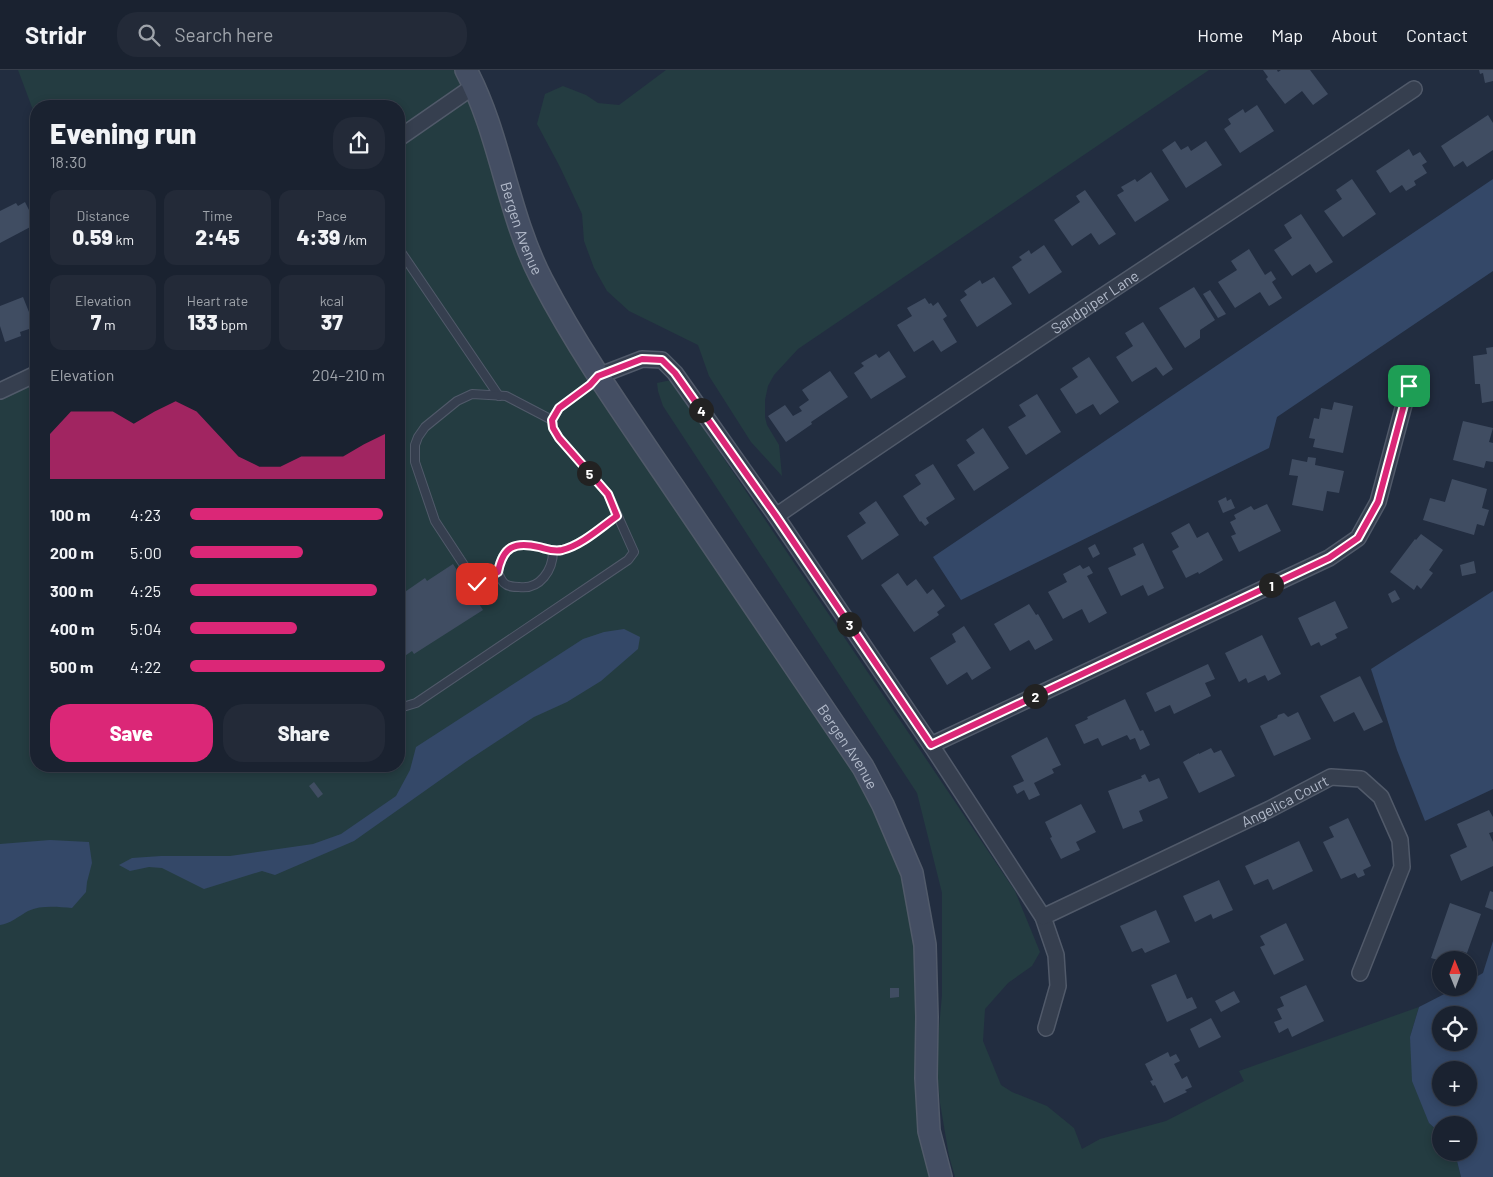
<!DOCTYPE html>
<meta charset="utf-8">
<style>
:root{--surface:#1a2230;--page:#232a38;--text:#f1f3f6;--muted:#9fa4ab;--line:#383f4c;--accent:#db2777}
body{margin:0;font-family:Barlow,sans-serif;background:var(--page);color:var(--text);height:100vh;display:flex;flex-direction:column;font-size:19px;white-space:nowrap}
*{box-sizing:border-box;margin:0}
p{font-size:16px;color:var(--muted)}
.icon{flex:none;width:28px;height:28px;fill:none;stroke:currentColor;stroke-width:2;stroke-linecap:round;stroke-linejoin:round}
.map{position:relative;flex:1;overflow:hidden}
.sheet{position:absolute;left:30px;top:30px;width:375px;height:672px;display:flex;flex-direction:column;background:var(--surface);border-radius:20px;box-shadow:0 2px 8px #0003,0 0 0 1px var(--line)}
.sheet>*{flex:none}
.needle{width:32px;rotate:359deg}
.controls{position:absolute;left:1432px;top:881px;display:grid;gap:10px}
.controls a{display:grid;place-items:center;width:45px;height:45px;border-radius:50%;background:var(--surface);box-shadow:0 2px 8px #0003,0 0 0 1px var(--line);font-size:25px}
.pin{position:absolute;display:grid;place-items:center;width:42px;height:42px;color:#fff;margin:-21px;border-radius:10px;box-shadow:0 2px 8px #0006}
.km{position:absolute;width:25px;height:25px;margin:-12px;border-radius:50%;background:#222;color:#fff;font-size:14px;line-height:25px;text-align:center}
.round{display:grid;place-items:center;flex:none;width:52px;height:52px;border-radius:20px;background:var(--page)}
.headline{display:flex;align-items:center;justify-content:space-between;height:85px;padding:0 20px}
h1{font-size:28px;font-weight:800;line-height:38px}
.metrics{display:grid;grid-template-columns:repeat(3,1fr);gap:8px;height:85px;padding:5px 20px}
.metrics div{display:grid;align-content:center;border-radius:12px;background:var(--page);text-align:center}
.metrics b{font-size:21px;font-weight:800}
.metrics small{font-size:14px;font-weight:400}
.metrics p{font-size:14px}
.chart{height:140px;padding:10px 20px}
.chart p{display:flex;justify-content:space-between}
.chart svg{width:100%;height:90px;margin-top:5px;fill:var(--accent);opacity:.7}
.action{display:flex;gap:10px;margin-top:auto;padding:10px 20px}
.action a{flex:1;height:58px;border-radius:20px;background:var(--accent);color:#fff;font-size:20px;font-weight:800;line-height:58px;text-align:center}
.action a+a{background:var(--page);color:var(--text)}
ul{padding:0 20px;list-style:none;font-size:16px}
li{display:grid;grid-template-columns:80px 60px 1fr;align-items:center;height:38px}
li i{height:12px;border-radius:6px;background:var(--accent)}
header{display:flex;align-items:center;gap:30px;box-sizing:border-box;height:70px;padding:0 25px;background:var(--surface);border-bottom:1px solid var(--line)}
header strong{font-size:24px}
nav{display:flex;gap:28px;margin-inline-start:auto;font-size:18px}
.search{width:350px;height:45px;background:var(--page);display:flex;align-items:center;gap:12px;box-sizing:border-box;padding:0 18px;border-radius:20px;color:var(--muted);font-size:19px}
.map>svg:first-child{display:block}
.green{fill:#243c41}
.water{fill:#344868;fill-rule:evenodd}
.building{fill:#404d62}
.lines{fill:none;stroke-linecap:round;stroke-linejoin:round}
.service-casing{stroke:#515a6a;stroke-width:10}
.minor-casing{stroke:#515a6a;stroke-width:18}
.secondary-casing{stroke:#515a6a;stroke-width:24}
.service{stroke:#363f4f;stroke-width:8}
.minor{stroke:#363f4f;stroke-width:15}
.secondary{stroke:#444e63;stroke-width:21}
.route-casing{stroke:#fff;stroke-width:10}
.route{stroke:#db2777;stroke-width:6}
.labels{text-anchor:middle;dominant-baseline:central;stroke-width:4;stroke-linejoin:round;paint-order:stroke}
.street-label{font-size:15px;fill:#b2baca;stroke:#1b2434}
</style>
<header>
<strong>Stridr</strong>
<div class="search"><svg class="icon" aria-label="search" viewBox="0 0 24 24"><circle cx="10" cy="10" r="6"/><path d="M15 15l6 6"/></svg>Search here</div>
<nav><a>Home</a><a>Map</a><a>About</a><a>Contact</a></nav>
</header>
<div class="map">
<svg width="1493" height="1107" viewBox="0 0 1493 1107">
<rect width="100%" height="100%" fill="#222d40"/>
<g class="green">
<polygon points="18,0 466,0 541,209 863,697 912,802 941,1107 0,1107 0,321 36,304 36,696 399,696 399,36 36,36 36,48"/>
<polygon points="666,0 1209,0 798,279 774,305 768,316 765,330 765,347 767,355 779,375 782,406 751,372 709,306 698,275 629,241 607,221 594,198 584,171 582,144 560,97 537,54 545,24 563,16 586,25 598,33 619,35"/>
<polygon points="671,310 1015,821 1040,882 1032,896 1008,913 985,939 983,971 1001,1015 1012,1022 1047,1036 1074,1058 1082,1079 1100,1069 1166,1051 1244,1011 1239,1001 1419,937 1410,967 1429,1053 1441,1064 1441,1082 1455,1083 1461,1107 955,1107 949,1086 940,1033 936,990 942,925 942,823 917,723 663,336 658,321 657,313"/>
</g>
<g class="water">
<polygon points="1493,109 1493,201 1277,347 1269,378 961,530 933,487"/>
<polygon points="1493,521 1493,719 1425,751 1397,680 1371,599"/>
<polygon points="624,559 640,567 638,579 601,611 567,632 534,647 467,691 354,771 275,805 262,801 204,819 162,798 149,797 130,801 119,795 132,788 161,786 230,786 313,774 341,764 396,726 410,700 416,677 583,569 604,562"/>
<path d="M 50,770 L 89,772 L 92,793 L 87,812 L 86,822 L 72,838 C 58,837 41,835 28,841 C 19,846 10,854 0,855 L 0,774 Z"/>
<path d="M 1493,871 L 1493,1107 L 1461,1107 L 1455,1083 L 1469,1082 L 1469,1055 L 1441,1055 L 1441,1064 L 1429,1053 L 1412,1011 L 1410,967 L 1419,937 L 1456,918 L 1469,918 L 1469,911 L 1483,903 ZM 1441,945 L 1469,945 L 1469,972 L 1441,972 ZM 1441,1000 L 1469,1000 L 1469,1028 L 1441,1028 Z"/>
</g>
<g class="building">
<polygon points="1263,0 1277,0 1278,2 1281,0 1310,0 1328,24 1313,35 1302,21 1285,34 1266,9 1268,7"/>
<polygon points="1479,0 1493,0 1493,11 1485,13 1483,3 1480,4"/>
<polygon points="1257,35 1274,61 1240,83 1224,59 1231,54 1228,49 1243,39 1245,43"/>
<polygon points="1488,45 1493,53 1493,80 1467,97 1463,91 1454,97 1441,76"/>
<polygon points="1175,71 1181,80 1188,76 1191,81 1206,71 1222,95 1186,118 1162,80"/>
<polygon points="1409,79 1413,86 1420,82 1427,92 1422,95 1427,103 1414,111 1416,115 1406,121 1402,115 1390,123 1376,101"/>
<polygon points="1151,102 1169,130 1135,152 1117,125 1124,121 1121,117 1135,109 1137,112"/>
<polygon points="1352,109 1376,144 1343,167 1324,141 1342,129 1336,120"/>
<polygon points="1085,120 1116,164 1099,175 1091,163 1072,176 1054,150 1080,132 1076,126"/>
<polygon points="25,132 36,154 0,173 0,141 16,133 18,136"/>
<polygon points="1301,144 1333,192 1316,203 1310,194 1292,206 1274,180 1292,168 1284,155"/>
<polygon points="1044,175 1062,202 1029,224 1012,197 1022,190 1019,187 1029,180 1031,184"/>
<polygon points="1249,179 1265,205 1271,201 1276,209 1272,212 1282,228 1269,236 1260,222 1235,238 1218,212 1237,200 1231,191"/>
<polygon points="994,207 1012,234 977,257 960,230 967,225 964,221 980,210 982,214"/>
<polygon points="1194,217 1215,250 1200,260 1200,268 1185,278 1159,238"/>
<polygon points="1210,220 1226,244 1218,248 1203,224"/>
<polygon points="23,227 35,257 20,262 21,266 5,272 0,256 0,236"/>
<polygon points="925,228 929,234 931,233 933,236 938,232 947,246 943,249 957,272 941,282 933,270 914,282 897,255 912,246 907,238"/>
<polygon points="1143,252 1173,299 1163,306 1156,297 1132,312 1116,287 1133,276 1125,263"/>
<polygon points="1493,277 1493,331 1482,333 1480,314 1475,314 1473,286 1487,284 1486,278"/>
<polygon points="889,281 906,307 871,329 854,303 864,296 861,293 876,284 879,288"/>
<polygon points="1089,287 1119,332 1100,345 1093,334 1076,344 1060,319 1078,307 1072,298"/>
<polygon points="830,301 848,327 811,352 812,354 786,372 768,346 785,335 793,346 802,341 799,337 809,330 802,320"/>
<polygon points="1037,324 1061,362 1026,385 1008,357 1026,346 1019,335"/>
<polygon points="1334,332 1353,336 1343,383 1313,377 1315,369 1309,368 1314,348 1319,349 1321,338 1332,340"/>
<polygon points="1463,351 1493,358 1489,372 1493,373 1493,392 1486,391 1484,398 1453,390"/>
<polygon points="983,358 1009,398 974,421 957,395 975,383 966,370"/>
<polygon points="1308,387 1316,388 1315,395 1344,401 1339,423 1327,421 1323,441 1292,435 1298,406 1289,405 1292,389 1307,392"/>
<polygon points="933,394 955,429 926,448 929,453 925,456 921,451 920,452 903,426 921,414 915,405"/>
<polygon points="1452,409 1487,419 1482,438 1489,440 1484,456 1477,454 1474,465 1423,450 1430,428 1445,432"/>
<polygon points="1226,427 1227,431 1231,429 1235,438 1223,443 1218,431"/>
<polygon points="876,431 899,465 862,490 847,466 866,453 859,443"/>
<polygon points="1267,434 1281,461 1239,482 1231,466 1236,464 1230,452 1236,449 1234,445 1251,436 1254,440"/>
<polygon points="1189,453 1197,468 1208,462 1223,490 1199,504 1198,502 1186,508 1172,481 1179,477 1171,463"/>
<polygon points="1421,464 1443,480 1429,500 1433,503 1421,519 1417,515 1414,520 1390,502 1415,469 1416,470"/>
<polygon points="1143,473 1164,518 1148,526 1143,515 1121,526 1108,498 1136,485 1133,478"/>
<polygon points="1095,474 1100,484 1093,488 1088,478"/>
<polygon points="1474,491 1476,503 1462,506 1460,495"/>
<polygon points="453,494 483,540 414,584 412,581 399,590 399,526 425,508 427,511"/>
<polygon points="1080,495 1083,499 1089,496 1093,503 1087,506 1107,543 1089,553 1082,539 1063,549 1048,522 1067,512 1063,504"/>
<polygon points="898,503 907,516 916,509 927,524 933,519 945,536 937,542 939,545 914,562 881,515"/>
<polygon points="1395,520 1400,529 1392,533 1388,524"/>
<polygon points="1335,531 1348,558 1335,564 1337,568 1321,576 1319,572 1311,576 1298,548"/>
<polygon points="1029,534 1036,545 1038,544 1053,570 1035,580 1029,570 1010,581 994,554"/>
<polygon points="964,556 991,598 972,610 967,602 947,615 930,588 956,572 952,564"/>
<polygon points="1262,565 1281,604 1268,611 1265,605 1248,613 1246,608 1239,612 1225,583"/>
<polygon points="1208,594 1215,609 1205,613 1211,626 1174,644 1170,635 1155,642 1146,623"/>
<polygon points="1360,606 1383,652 1364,661 1354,642 1334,652 1320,626"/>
<polygon points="1125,629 1140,661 1143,660 1150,675 1140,680 1135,668 1130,670 1127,665 1102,676 1098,668 1084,674 1075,655 1088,649 1087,647"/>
<polygon points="1298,642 1311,669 1274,686 1260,656 1277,648 1278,645 1284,643 1288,647"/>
<polygon points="1047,667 1061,695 1052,699 1054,703 1034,713 1040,725 1029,730 1024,720 1017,724 1013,716 1024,711 1011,686"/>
<polygon points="1211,678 1214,683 1221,680 1235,706 1199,723 1183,692 1199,683 1199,684"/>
<polygon points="1145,704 1149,712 1159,708 1168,728 1139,741 1143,751 1123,759 1108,721 1142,708 1141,706"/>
<polygon points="314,712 323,724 318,728 309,716"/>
<polygon points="1081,734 1096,762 1076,772 1080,780 1061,789 1050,768 1052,767 1045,752"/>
<polygon points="1489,740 1493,747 1493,762 1489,763 1493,772 1493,796 1461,811 1450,785 1467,777 1457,754"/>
<polygon points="1348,748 1371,796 1363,800 1365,805 1358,808 1355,803 1341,809 1323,772 1334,767 1329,757"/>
<polygon points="1299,771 1313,801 1273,820 1268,809 1254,815 1245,796"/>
<polygon points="1219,810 1233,840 1213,849 1211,844 1195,852 1183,826"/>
<polygon points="1490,821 1493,822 1493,840 1485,837"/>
<polygon points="1450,833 1481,844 1467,883 1461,881 1457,890 1441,890 1441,891 1431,888"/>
<polygon points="1156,840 1170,872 1145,883 1142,878 1132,882 1120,856"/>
<polygon points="1286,853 1304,890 1274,905 1260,877 1265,875 1260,866"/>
<polygon points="1176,904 1187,929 1192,927 1197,938 1167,952 1151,915"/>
<polygon points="1306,915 1324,951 1292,967 1288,958 1279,963 1274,952 1282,949 1277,939 1284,936 1280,927"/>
<polygon points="890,918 899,918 899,927 890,928"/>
<polygon points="1234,921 1240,932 1221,942 1215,931"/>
<polygon points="1211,948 1221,967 1199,978 1190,959"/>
<polygon points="1168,982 1170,987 1176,984 1180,991 1174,994 1182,1009 1187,1006 1192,1017 1185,1020 1187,1022 1164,1033 1155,1015 1153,1016 1150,1011 1153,1010 1145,994"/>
</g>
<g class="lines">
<defs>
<g id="service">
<polyline points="399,179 499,326"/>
<path d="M 553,481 C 553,500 540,520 519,517 C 514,517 508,517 504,513 C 501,510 499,505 498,502 C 503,477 514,471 539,477 C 547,479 553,482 562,480 C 582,475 600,458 617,446"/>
<polyline points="498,502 477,515 435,451 415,392 415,375 418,367 425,357 457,331 472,324 506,326 552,350 559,338 590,315 597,308"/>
<polyline points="399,636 406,636 416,633 628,490 634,482 608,424 559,368 553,358 552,350"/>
</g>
<g id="minor">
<polyline points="399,68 474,16"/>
<polyline points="598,306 642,289 662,290 675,303 776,446 931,675 1043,847 1056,885 1058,916 1046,958"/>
<polyline points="0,321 36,304"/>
<path id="s1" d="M 776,446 C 986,301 1202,162 1414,19"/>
<polyline points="931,675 1329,488 1358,468 1378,432 1409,316"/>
<path id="s2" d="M 1043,847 L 1270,739 L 1331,707 L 1361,709 L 1381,727 L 1400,770 L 1402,797 L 1360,903"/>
</g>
<g id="secondary">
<path id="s3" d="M 466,0 C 501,66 507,143 542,210 C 580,283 628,350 674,418 C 737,511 800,604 863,697 L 883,735 L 912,803 L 925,875 L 927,947 L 926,1008 L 929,1061 L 941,1107"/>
</g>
</defs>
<use href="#service" class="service-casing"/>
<use href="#minor" class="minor-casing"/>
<use href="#secondary" class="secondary-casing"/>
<use href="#service" class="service"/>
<use href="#minor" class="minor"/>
<use href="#secondary" class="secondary"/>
</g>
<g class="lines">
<defs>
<path id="route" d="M 477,514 L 498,502 C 503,477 514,471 539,477 C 547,479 553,482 562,480 C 582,475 600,458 617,446 L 608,424 L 559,368 L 553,358 L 552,350 L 559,338 L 590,315 L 598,306 L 642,289 L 662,290 L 675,303 L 776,446 L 931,675 L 1329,488 L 1358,468 L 1378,432 L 1409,316"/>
</defs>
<use href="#route" class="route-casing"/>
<use href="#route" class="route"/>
</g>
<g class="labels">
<g class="street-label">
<text stroke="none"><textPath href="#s3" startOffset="168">Bergen Avenue</textPath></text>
<text stroke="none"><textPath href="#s1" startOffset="384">Sandpiper Lane</textPath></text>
<text stroke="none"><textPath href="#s3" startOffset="782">Bergen Avenue</textPath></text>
<text stroke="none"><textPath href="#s2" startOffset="268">Angelica Court</textPath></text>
</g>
</g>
</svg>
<div class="controls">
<a><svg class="needle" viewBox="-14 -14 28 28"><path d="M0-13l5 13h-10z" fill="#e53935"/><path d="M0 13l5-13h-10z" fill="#9fa4ab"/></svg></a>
<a><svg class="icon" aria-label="locate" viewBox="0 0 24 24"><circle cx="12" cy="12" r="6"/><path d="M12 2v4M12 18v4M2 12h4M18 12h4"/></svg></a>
<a>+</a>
<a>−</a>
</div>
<div class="pin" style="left:1409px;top:316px;background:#1e9e55"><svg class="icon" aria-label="arrive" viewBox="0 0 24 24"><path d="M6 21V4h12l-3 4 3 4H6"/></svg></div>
<div class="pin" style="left:477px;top:514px;background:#d93025"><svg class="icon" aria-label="check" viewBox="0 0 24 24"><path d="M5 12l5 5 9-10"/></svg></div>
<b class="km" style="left:1271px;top:515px">1</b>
<b class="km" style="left:1035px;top:626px">2</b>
<b class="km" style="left:849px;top:554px">3</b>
<b class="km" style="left:701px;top:340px">4</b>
<b class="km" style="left:589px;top:403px">5</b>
<section class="sheet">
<div class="headline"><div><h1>Evening run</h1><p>18:30</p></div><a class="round"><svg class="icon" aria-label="share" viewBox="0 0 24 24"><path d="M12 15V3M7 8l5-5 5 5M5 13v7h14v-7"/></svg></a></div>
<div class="metrics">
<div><p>Distance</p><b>0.59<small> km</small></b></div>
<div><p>Time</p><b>2:45</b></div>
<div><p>Pace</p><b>4:39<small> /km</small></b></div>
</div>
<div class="metrics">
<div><p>Elevation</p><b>7<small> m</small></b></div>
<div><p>Heart rate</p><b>133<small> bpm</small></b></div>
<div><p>kcal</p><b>37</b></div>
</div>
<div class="chart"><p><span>Elevation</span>204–210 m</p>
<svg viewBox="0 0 160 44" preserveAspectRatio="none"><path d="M0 44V22L10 11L20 11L30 11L40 17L50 11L60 6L70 11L80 22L90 33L100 38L110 38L120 33L130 33L140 33L150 27L160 22V44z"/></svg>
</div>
<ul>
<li><b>100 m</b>4:23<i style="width:99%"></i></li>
<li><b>200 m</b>5:00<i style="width:58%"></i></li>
<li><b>300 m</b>4:25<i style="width:96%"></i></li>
<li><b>400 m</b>5:04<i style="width:55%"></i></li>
<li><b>500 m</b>4:22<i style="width:100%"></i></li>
</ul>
<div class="action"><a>Save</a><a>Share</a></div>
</section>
</div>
